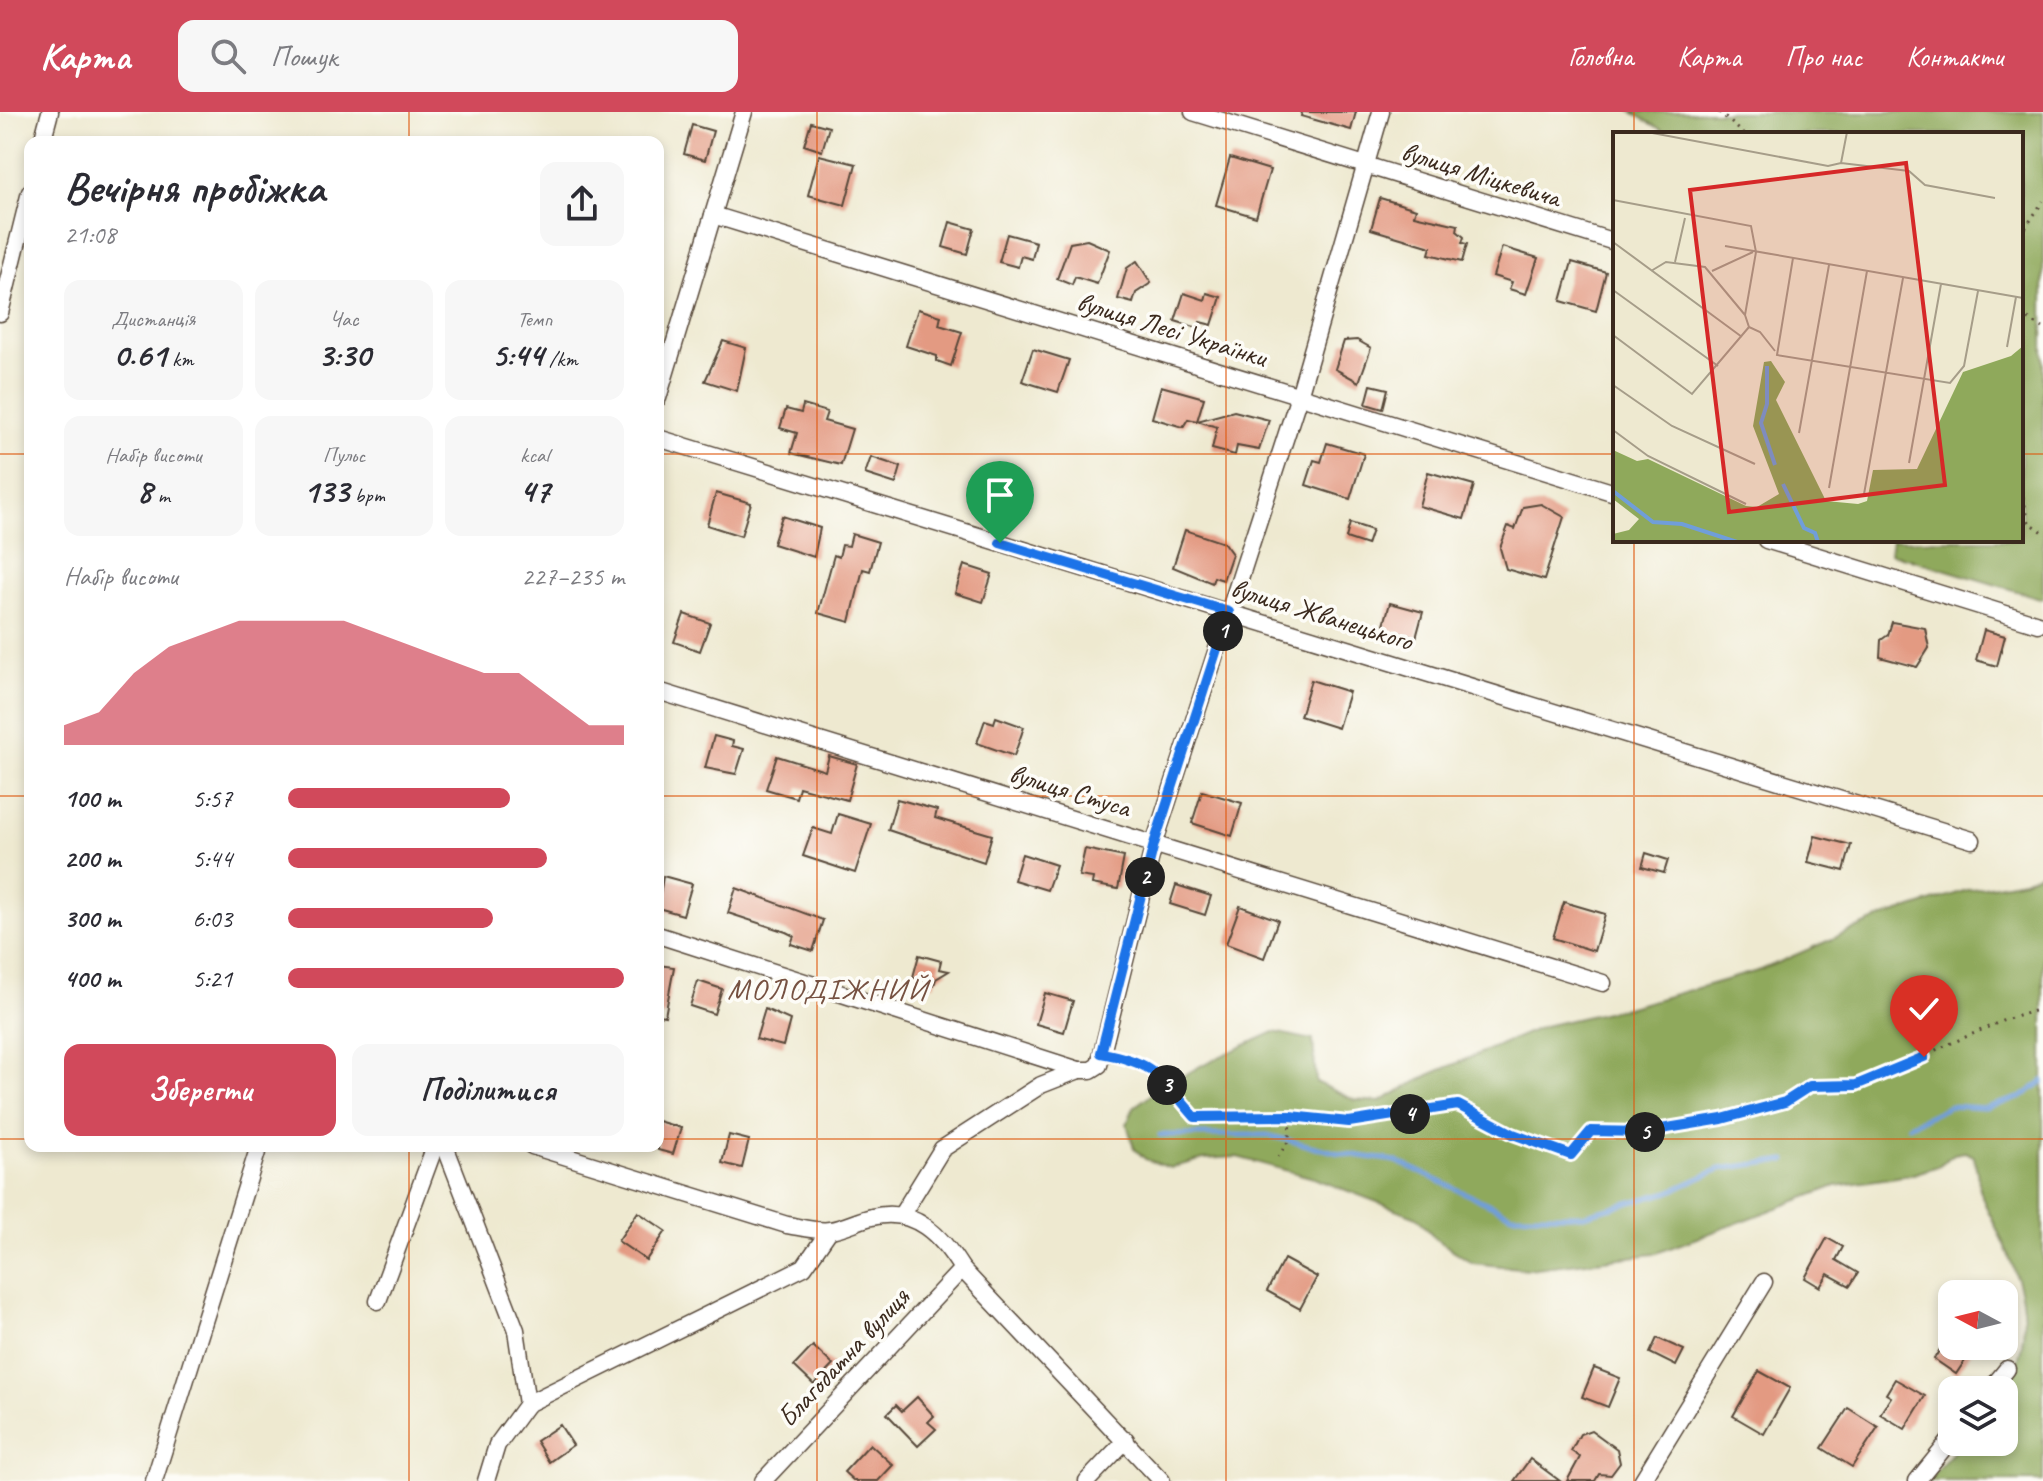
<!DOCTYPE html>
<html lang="uk">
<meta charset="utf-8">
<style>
:root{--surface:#fff;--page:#f7f7f7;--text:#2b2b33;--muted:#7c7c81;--accent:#d1495b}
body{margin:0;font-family:Caveat,sans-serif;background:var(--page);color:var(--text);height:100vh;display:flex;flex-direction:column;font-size:30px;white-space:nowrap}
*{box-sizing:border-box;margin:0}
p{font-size:26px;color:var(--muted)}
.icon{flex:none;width:44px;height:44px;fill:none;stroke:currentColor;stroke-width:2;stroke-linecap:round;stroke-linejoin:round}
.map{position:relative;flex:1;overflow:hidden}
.panel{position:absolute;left:24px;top:24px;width:640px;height:1016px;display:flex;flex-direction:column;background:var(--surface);border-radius:16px;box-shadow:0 4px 12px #0003}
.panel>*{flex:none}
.needle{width:52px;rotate:277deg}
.buttons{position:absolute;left:1938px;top:1168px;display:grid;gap:16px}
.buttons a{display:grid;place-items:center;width:80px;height:80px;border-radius:16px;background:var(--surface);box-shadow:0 4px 12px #0003;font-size:40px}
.pin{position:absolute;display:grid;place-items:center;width:68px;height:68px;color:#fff;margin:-82px -34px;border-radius:50% 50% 50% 0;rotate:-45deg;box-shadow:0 0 8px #0007}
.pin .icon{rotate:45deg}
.km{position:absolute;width:40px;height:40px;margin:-20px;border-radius:50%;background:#222;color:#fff;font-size:22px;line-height:40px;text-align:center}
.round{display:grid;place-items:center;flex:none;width:84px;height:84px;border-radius:16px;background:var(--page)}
.summary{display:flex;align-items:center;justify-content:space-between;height:136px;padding:0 40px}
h1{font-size:44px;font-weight:700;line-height:60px}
.figures{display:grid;grid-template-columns:repeat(3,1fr);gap:12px;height:136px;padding:8px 40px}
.figures div{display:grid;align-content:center;border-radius:16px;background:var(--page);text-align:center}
.figures b{font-size:34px;font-weight:700}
.figures small{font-size:22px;font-weight:400}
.figures p{font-size:22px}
.chart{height:224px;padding:16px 40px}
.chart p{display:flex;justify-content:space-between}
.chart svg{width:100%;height:144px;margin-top:8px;fill:var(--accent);opacity:.7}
.button{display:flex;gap:16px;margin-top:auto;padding:16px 40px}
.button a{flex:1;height:92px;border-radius:16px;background:var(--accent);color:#fff;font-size:32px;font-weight:700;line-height:92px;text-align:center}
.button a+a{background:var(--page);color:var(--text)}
ul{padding:0 40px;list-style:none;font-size:26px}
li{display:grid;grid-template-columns:128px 96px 1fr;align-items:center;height:60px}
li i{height:20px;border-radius:10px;background:var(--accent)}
header{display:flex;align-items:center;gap:48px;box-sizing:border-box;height:112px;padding:0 40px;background:var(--accent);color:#fff}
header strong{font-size:38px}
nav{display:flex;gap:44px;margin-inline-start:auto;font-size:28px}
.search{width:560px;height:72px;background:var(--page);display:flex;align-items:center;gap:20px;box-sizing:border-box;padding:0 28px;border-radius:16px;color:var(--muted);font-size:30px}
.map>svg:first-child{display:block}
.forest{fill:#8fa95b;stroke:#656a3c;stroke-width:2}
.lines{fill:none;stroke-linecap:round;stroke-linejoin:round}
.stream{stroke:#709ed9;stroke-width:5}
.building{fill:#e39a82}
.minor-casing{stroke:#564739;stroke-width:19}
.path{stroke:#564739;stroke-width:3;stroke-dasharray:2 6;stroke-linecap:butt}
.minor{stroke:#fff;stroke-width:16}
.route-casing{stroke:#fff;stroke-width:16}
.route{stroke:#1a73e8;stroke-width:10}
.grid{fill:none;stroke:#df570d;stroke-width:2;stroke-opacity:0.55}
.labels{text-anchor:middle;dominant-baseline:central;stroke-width:7;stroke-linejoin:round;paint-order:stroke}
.street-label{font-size:28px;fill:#3b2a1e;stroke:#fdfcf7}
.neighbourhood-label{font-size:30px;letter-spacing:2px;fill:#765141;stroke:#fdfcf7}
.inset-river{fill:none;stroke:#709ed9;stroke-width:4}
.inset-road{fill:none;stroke:#a69d89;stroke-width:2}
.view{fill:#d62828;fill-opacity:0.15;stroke:#d62828;stroke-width:4}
.inset-edge{fill:none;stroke:#3b2a1e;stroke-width:4}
</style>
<header>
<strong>Карта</strong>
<div class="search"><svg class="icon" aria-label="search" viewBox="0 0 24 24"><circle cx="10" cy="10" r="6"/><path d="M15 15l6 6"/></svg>Пошук</div>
<nav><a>Головна</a><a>Карта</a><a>Про нас</a><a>Контакти</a></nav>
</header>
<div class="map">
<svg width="2043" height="1369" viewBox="0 0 2043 1369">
<rect width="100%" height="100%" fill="#fdfcf7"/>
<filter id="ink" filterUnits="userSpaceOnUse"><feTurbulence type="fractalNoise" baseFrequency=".0125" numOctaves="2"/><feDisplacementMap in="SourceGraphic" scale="16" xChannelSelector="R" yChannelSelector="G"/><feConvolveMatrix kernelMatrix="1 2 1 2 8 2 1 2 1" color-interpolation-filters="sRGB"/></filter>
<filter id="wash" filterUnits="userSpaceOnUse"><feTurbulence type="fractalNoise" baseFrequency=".006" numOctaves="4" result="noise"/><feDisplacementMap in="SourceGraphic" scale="32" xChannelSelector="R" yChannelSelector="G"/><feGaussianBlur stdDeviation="1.8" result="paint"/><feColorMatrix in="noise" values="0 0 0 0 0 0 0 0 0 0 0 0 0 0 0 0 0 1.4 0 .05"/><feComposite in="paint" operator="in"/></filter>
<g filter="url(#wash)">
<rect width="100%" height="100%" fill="#eee9d0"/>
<g class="forest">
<polygon points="1632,0 2043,0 2043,487 1890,441 1892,428 2021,428 2021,22 1669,22"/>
<path d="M 2043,759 L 2043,1369 L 1926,1369 L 1963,1330 L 2004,1330 L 2004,1283 C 2043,1209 2018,1160 1985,1092 C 1977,1076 1979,1060 1973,1044 L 1965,1040 L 1954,1042 L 1938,1054 L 1910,1063 L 1836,1074 L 1654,1142 L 1528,1157 L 1473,1151 L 1436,1127 L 1417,1105 L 1314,1066 L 1237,1045 L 1204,1047 L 1170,1056 L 1145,1047 L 1134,1036 L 1127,1012 L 1134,995 L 1153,981 L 1206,951 L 1274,920 L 1313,928 L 1316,970 L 1354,988 L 1380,990 L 1429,963 L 1544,914 L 1633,894 L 1761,858 L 1878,807 L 1967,778 L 2024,768 Z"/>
</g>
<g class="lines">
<g class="stream">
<polyline points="1909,1013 1950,994 1985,996 2022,985 2043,969"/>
<polyline points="1160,1023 1267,1023 1339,1041 1396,1049 1512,1103 1583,1103 1669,1080 1720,1057 1786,1048"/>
</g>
</g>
<g id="blocks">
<g class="building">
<polygon points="1302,0 1356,0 1351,18 1301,4"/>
<polygon points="811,10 829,15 822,39 804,33"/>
<polygon points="692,13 713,19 705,48 684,42"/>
<polygon points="819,43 856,52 845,93 808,83"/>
<polygon points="1230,46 1270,58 1256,105 1216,93"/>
<polygon points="1380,86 1416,97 1414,103 1458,113 1457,119 1464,125 1462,131 1467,132 1462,150 1429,142 1431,135 1371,117"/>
<polygon points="950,110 974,117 967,142 943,135"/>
<polygon points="1007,122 1036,130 1032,147 1021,144 1018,155 999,150"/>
<polygon points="1087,128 1110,138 1097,172 1075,165 1072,173 1057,167 1070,131"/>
<polygon points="1502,135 1538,146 1526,182 1509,177 1512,170 1493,164"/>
<polygon points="1137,149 1151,171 1136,181 1133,191 1118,187 1127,156"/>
<polygon points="1572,150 1606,160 1596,199 1561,189"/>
<polygon points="1184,181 1205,188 1207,181 1221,185 1212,213 1200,210 1198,216 1175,209"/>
<polygon points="918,197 941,204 939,213 962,220 951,254 937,249 937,244 906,234"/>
<polygon points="1357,228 1371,236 1359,270 1335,257 1344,229"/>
<polygon points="723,229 746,236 737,279 705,269"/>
<polygon points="1033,237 1069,248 1058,280 1022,269"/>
<polygon points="1371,273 1388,277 1383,297 1366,292"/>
<polygon points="1161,274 1204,286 1197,309 1188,307 1183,315 1152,306"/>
<polygon points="803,293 827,300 824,309 852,317 841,353 791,341 797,321 780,316 786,297 801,301"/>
<polygon points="1234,299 1269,308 1259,338 1237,334 1235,343 1212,337 1217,315 1197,309"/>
<polygon points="1327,331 1364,342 1350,387 1306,373 1314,348 1321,350"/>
<polygon points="871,345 901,355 896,372 865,362"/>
<polygon points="1428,360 1474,373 1464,407 1419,394"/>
<polygon points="716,381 751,391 741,424 707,413"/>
<polygon points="1541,392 1564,405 1544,468 1506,457 1500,436 1508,414 1515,417 1523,395"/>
<polygon points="782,404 820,416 814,445 773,432"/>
<polygon points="1350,411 1372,418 1367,433 1346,426"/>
<polygon points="1185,418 1224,431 1232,442 1223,468 1214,465 1212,471 1173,455"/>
<polygon points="852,422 878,430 870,459 863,457 850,510 818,501 834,443 839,445 842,433 849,434"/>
<polygon points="964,453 992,462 983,490 955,481"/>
<polygon points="1390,491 1423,500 1416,526 1383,516"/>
<polygon points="684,502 710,511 700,539 674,530"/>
<polygon points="1892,510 1925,516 1929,536 1917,555 1880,545 1881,528 1888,523"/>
<polygon points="1984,518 2005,524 1997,554 1976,548"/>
<polygon points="1311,568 1349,580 1338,616 1300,604"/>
<polygon points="996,605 1024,615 1014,644 977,631 985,608 994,611"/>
<polygon points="714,624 733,629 732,634 744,637 736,662 705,656"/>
<polygon points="777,644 825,659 829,644 857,652 847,688 799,675 796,686 766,677"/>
<polygon points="1202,679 1242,691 1232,724 1192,711"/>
<polygon points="897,687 937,698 935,706 992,723 984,750 888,718"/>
<polygon points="838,702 871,712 855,761 803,744 813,716 832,722"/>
<polygon points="1815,724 1851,733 1844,759 1808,750"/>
<polygon points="1085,737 1124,745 1118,777 1092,772 1093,766 1079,764"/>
<polygon points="1646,741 1668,748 1664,761 1642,755"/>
<polygon points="1022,742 1056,753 1047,778 1014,768"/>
<polygon points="663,764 692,772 683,803 658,796"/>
<polygon points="1176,773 1211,784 1205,803 1170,792"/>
<polygon points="736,776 823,808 813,839 791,832 794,824 786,820 728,801"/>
<polygon points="1564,790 1605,802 1594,839 1553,826"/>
<polygon points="1240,794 1278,808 1264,846 1226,832"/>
<polygon points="919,843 941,849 939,857 949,859 936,867 934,873 919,869 913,865"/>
<polygon points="658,853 674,855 665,904 658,903"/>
<polygon points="698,869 722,877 714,902 690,894"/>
<polygon points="1045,881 1073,889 1064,920 1036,912"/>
<polygon points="765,897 790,908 783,934 756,927"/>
<polygon points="658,1009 681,1016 673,1042 658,1038"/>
<polygon points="729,1023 749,1028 742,1056 722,1051"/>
<polygon points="638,1100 666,1119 646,1148 618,1129"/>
<polygon points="1827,1126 1843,1135 1836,1148 1858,1161 1850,1174 1828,1162 1820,1175 1805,1166"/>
<polygon points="1284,1147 1317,1165 1300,1197 1267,1179"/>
<polygon points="1657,1226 1684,1238 1676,1254 1650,1241"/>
<polygon points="1947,1226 1952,1234 1970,1241 1956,1262 1934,1247"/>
<polygon points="813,1234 833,1253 814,1273 794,1254"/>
<polygon points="1594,1256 1620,1266 1608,1295 1582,1285"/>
<polygon points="1759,1259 1790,1276 1764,1322 1733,1304"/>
<polygon points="1895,1267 1925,1284 1905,1317 1880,1302 1891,1285 1886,1282"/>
<polygon points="917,1285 934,1304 928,1310 936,1317 918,1334 887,1302 896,1293 902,1299"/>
<polygon points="1848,1296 1878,1315 1852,1355 1822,1336"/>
<polygon points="560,1313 573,1333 549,1350 536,1329"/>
<polygon points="1591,1318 1617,1337 1620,1351 1611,1363 1599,1362 1595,1369 1567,1369 1580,1345 1571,1339 1580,1322"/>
<polygon points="870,1332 893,1353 878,1369 854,1369 844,1360"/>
<polygon points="1530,1347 1560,1369 1514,1369"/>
</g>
</g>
</g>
<g filter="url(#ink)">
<use href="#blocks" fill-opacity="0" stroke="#564739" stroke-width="2"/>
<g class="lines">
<defs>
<g id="minor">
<polyline points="1193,0 1615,130"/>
<polyline points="42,30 50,0"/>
<polyline points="713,103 1615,381"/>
<polyline points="0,201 30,80"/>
<polyline points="658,286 744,0"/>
<polyline points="658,326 1972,728"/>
<polyline points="1766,428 2038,512"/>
<polyline points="658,579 1603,871"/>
<polyline points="658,823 1079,958 1091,958 1099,953 1154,732 1299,284 1381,0"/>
<polyline points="445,1034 516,1218 527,1292"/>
<path d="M 532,1034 L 787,1113 C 800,1115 817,1120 830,1118 C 844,1116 858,1108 872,1105 C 914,1094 942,1124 962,1157 L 1162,1369"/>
<polyline points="902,1102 942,1037 1041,973 1079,958"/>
<polyline points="378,1189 435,1034"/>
<polyline points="1990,1278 2007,1257"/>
<polyline points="154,1369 259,1034"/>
<polyline points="486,1369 497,1333 527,1292 804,1155 829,1119"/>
<polyline points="763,1369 962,1157"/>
<polyline points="1087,1369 1126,1328"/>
<polyline points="1642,1369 1764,1170"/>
<polyline points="1917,1369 1952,1326"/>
</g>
</defs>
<use href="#minor" class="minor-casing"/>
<g class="path">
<polyline points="1719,0 1744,22"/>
<polyline points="2021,123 2043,89"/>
<polyline points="2021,203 2043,216"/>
<polyline points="2021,377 2029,410 2043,420"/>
<polyline points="1119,944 1151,955 1195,1005 1290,1004 1349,1010 1458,993 1513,1022 1571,1043 1591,1019 1643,1020 1722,1007 1785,990 1810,974 1856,973 2002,909 2043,896"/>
<polyline points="1278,1045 1289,1028 1290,1004"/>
</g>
<use href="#minor" class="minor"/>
</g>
</g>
<g class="lines" filter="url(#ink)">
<defs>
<path id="route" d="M 1000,431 L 1229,500 L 1154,732 L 1101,941 C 1157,951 1159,964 1195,1005 L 1290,1004 L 1349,1010 L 1458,993 L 1513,1022 L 1571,1043 L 1591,1019 L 1643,1020 L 1722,1007 L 1785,990 L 1810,974 L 1856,973 L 1924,945"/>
</defs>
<use href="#route" class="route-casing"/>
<use href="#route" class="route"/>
</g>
<path class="grid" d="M 409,0 L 409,30M 817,0 L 817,1369M 1226,0 L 1226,1369M 1634,0 L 1634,22M 0,342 L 30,342M 658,342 L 1615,342M 2021,342 L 2043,342M 1634,428 L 1634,1369M 0,684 L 30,684M 658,684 L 2043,684M 0,1027 L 30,1027M 658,1027 L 2043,1027M 409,1034 L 409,1369"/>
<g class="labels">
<g class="street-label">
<text transform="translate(1481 62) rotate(17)">вулиця Міцкевича</text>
<text transform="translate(1172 217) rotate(17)">вулиця Лесі Українки</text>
<text transform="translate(1322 502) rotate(17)">вулиця Жванецького</text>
<text transform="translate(1070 678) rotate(17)">вулиця Стуса</text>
<text transform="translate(843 1245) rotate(-47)">Благодатна вулиця</text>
</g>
<g class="neighbourhood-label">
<text x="828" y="877">МОЛОДІЖНИЙ</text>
</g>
</g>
<g transform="translate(1613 20)">
<rect width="410" height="410" fill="#eee9d0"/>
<path d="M 410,214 L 410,410 L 0,410 L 0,402 L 16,398 L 26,387 L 0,367 L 0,318 L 24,329 L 35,327 L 133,374 L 144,375 L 166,362 L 140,294 L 151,230 L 158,229 L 172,250 L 163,268 L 213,369 L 245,372 L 254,369 L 260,338 L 304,337 L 350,240 L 398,224 Z" fill="#8fa95b"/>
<path class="inset-river" d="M 154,234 L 154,272 L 148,291 L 162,333M 170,352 L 191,396 L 202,401 L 205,410M 0,359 L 40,390 L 69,392 L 124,410"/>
<path class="inset-road" d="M 34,0 L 215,34 L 228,31 L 296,39 L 312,53 L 382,66M 228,31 L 234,0M 0,68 L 138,94 L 143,120 L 132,183 L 136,195 L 147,200 L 162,219M 0,110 L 129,205M 112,114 L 410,166M 180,126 L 164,223 L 337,251 L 351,234 L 365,159M 62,130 L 72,86M 38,139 L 53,130 L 92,135 L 132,183M 99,139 L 140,120M 0,158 L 105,234M 0,203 L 79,262 L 136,195M 394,215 L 403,165M 0,253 L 59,294 L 142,332M 0,298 L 35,324 L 133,372M 186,301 L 216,133M 296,331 L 328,152M 216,356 L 254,139M 251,362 L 290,146"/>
<path class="view" d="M 293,31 L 332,353 L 116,380 L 77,58 Z"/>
<rect width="410" height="410" class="inset-edge"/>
</g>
</svg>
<div class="buttons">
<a><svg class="needle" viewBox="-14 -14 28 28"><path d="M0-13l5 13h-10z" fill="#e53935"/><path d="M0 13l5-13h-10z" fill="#7c7c81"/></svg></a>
<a><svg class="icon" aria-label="layers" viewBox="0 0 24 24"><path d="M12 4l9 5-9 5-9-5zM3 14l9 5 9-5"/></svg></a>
</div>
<div class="pin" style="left:1000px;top:431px;background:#1e9e55"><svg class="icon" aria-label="arrive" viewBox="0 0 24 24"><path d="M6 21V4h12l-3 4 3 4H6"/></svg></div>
<div class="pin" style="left:1924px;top:945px;background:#d93025"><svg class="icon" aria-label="check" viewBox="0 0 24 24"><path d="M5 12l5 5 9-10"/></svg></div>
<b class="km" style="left:1223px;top:519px">1</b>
<b class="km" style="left:1145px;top:765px">2</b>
<b class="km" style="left:1167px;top:973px">3</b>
<b class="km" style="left:1410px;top:1002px">4</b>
<b class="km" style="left:1645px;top:1020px">5</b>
<section class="panel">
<div class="summary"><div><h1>Вечірня пробіжка</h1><p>21:08</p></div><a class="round"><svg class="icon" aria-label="share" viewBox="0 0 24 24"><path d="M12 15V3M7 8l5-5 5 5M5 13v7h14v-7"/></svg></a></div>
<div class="figures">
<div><p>Дистанція</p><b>0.61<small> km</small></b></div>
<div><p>Час</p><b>3:30</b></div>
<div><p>Темп</p><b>5:44<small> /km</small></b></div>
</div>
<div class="figures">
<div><p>Набір висоти</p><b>8<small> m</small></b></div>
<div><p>Пульс</p><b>133<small> bpm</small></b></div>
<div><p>kcal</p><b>47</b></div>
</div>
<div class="chart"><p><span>Набір висоти</span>227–235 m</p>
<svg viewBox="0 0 160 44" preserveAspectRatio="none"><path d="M0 44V38L10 34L20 22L30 14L40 10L50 6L60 6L70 6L80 6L90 10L100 14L110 18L120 22L130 22L140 30L150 38L160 38V44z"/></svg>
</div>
<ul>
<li><b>100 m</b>5:57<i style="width:66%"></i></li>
<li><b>200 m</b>5:44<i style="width:77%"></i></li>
<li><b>300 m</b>6:03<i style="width:61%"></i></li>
<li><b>400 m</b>5:21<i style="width:100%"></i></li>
</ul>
<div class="button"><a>Зберегти</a><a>Поділитися</a></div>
</section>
</div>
